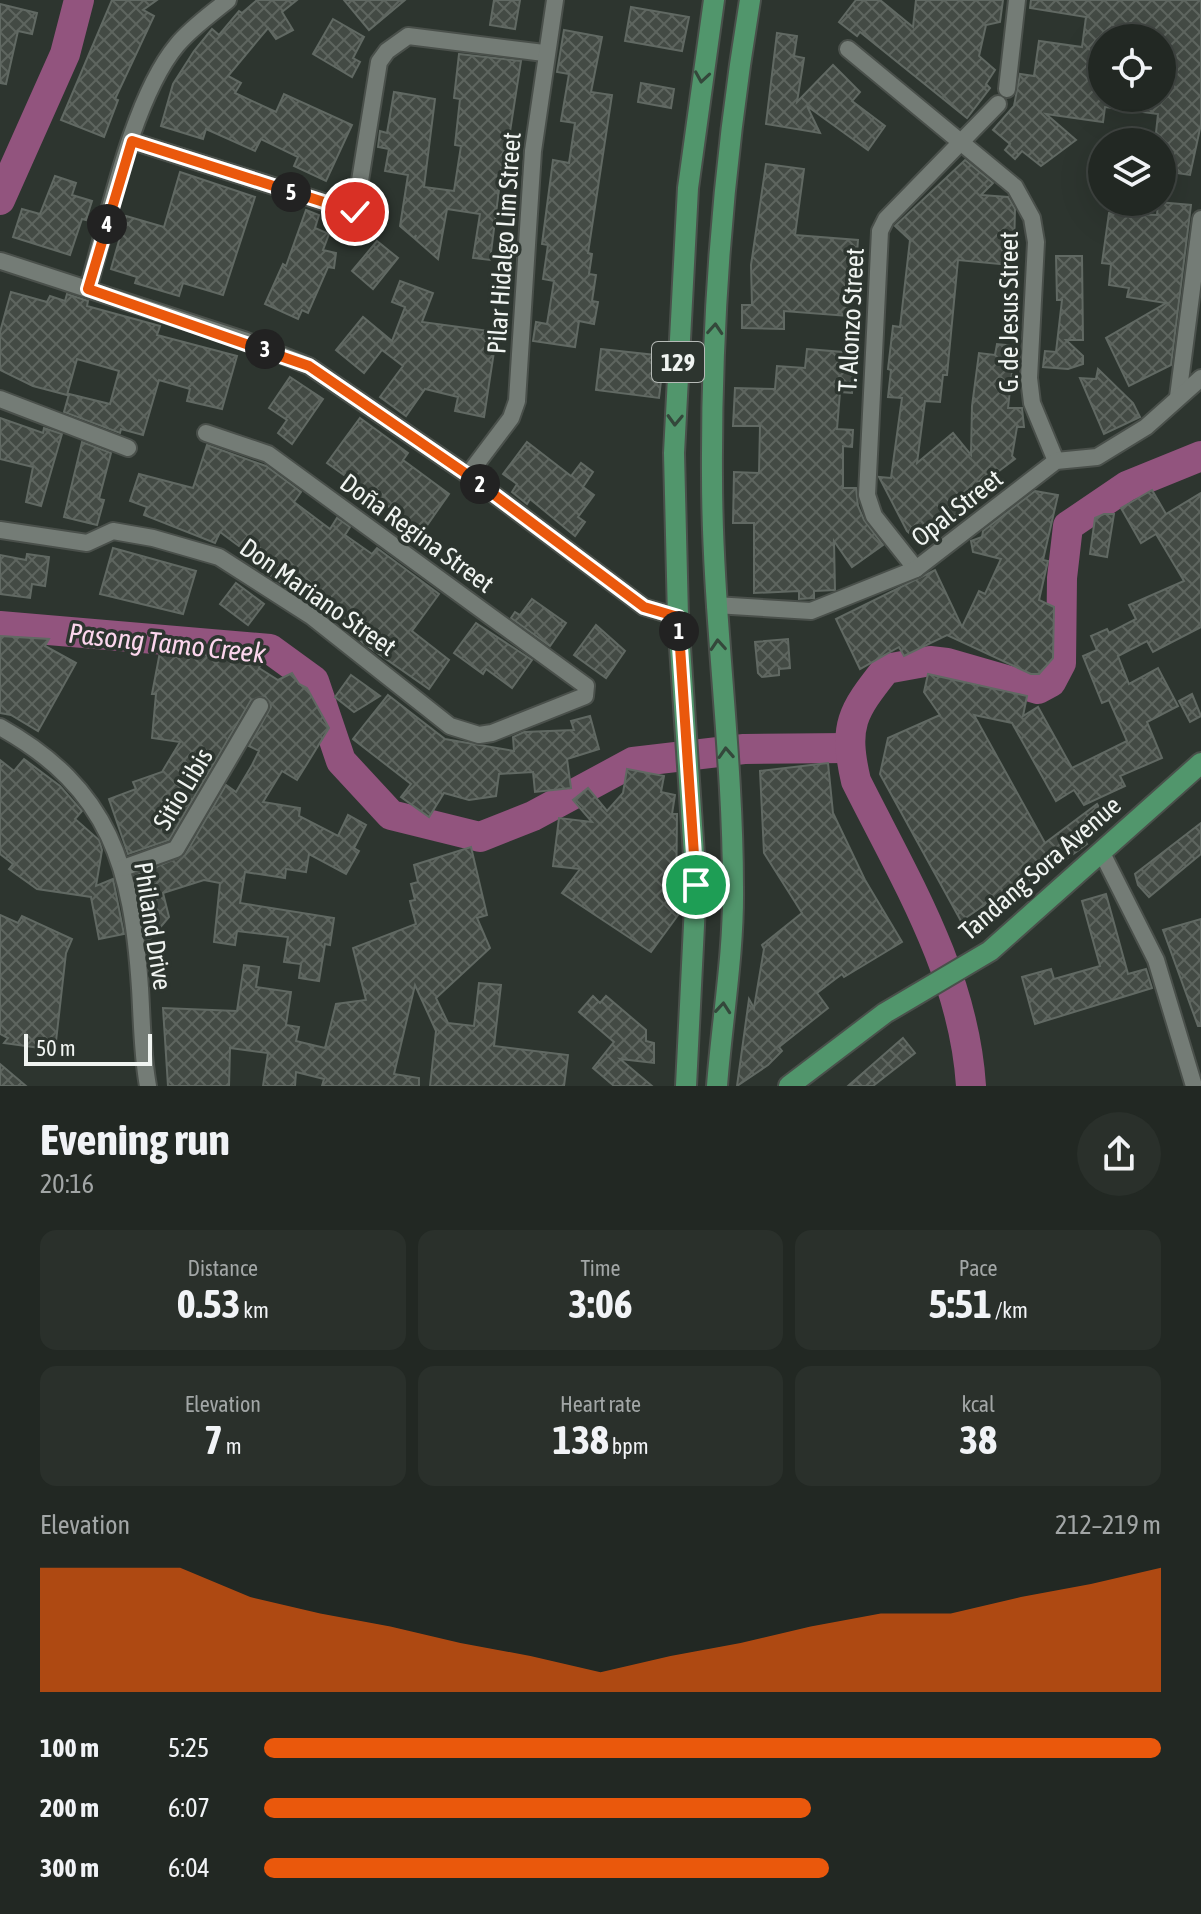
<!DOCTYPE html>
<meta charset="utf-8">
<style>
:root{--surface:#222823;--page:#2a302b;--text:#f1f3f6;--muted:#a2a6a6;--line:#3f4441;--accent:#ea580c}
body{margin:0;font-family:"Asap Condensed",sans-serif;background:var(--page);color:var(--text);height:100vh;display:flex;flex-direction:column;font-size:30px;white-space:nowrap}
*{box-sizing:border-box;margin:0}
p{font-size:26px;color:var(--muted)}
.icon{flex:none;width:44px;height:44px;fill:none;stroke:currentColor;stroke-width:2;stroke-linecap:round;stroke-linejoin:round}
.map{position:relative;height:1086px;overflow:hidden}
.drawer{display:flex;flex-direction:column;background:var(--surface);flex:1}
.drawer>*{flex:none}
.fabs{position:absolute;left:1088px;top:24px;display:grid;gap:16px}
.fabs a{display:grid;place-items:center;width:88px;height:88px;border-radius:50%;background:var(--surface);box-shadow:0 8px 32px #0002,0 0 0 2px var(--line);font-size:40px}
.scale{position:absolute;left:24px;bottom:20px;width:128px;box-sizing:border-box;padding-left:8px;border:4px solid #f0f4f1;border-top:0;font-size:22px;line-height:28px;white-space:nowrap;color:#f0f4f1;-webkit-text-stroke:6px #2d352f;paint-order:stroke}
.pin{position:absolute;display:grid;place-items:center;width:68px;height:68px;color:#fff;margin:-34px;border:4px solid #fff;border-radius:50%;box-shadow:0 2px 8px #0007}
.km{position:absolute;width:40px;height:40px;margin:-20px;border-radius:50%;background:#222;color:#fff;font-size:22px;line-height:40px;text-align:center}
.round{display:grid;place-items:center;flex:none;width:84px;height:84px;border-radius:42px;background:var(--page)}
.head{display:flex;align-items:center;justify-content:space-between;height:136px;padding:0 40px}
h1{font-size:44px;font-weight:700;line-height:60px}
.stats{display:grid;grid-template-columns:repeat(3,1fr);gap:12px;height:136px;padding:8px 40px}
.stats div{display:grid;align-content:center;border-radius:16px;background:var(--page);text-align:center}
.stats b{font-size:40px;font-weight:700}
.stats small{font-size:22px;font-weight:400}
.stats p{font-size:22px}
.chart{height:224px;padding:16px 40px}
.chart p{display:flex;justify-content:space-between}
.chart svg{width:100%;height:144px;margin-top:8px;fill:var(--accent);opacity:.7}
ul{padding:0 40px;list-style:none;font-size:26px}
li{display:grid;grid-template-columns:128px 96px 1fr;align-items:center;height:60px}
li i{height:20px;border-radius:10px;background:var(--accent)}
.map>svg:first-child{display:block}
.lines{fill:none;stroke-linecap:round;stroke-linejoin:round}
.river{stroke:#92547e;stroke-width:30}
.building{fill:url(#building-cross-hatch);stroke:#616963;stroke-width:2;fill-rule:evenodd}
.minor-casing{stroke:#4a504b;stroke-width:20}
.major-casing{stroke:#4a504b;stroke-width:24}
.minor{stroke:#747c76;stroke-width:16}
.major{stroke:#51966c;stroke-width:20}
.oneway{stroke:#34483b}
.route-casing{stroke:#fff;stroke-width:16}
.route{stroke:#ea580c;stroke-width:10}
.labels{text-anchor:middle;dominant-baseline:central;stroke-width:7;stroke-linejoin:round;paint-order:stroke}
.shield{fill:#2d352f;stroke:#b6bbb7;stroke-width:2}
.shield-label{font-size:24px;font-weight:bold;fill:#f0f4f1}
.street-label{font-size:26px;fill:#f0f4f1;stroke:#2d352f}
.water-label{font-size:28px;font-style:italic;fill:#fcd6ed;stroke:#2d352f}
</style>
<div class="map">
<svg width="1201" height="1086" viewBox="0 0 1201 1086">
<defs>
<pattern id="building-cross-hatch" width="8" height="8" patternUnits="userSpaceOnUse" patternTransform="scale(2)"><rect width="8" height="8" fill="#434a44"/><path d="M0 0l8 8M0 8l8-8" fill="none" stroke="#5e655f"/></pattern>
</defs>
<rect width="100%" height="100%" fill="#2d352f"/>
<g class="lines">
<g class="river">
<polyline points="0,200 65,54 79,0"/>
<polyline points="0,626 270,649 314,681 341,761 391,815 480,837 533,816 633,762 744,749 848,748"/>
<path d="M 971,1086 C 964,974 905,879 856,781 C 843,725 852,712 886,669 L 930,661 L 947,663 L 1038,689 L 1051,682 L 1061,663 L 1062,578 L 1068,526 L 1127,486 L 1201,456"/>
</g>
</g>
<g class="building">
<polygon points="112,0 157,0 143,10 154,16 115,99 118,100 104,137 61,120"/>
<polygon points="257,0 297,0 282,12 293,30 276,39 268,28 228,76 241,83 235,93 276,112 284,94 352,125 326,181 294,166 298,157 261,139 255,151 206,129 203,139 161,126 173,84 194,51 212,29 219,35 239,11 242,13"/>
<polygon points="344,0 405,0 369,30"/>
<polygon points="494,0 520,0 515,29 490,25"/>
<polygon points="856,0 880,0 913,27 916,0 1003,0 1000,22 986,25 979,56 995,70 986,84 990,88 967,118 860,32 857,36 839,22"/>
<path d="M 1031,0 L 1201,0 L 1201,124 L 1190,175 L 1162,171 L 1162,142 L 1155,142 L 1158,114 L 1105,107 L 1103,122 L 1046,114 L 1076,140 L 1041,166 L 1022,151 L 1015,159 L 1005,150 L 1010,144 L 993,130 L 1014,106 L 1020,74 L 1034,76 L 1039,41 L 1082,47 L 1086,17 L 1030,8 ZM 1102,38 L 1162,38 L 1162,98 L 1102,98 Z"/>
<polygon points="0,4 37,13 32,34 18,31 6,84 0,83"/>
<polygon points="631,7 689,17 682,51 625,41"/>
<polygon points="333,19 364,37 353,58 360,62 352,77 313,54"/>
<polygon points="564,30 602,37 591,92 612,95 588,253 592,254 589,274 596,275 592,301 598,302 594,324 579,321 575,347 533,341 536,322 547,324 554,281 543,279 548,245 542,244 553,160 569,163 575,123 561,121 569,74 557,72"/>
<polygon points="777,33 797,36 794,56 804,58 797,102 833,65 860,92 852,101 885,126 868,150 807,106 820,133 766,124"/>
<polygon points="459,54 521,61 507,151 504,151 490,260 473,258 480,214 447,209 438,259 415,239 416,235 414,238 400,226 408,175 385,171 389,149 378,147 380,131 387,133 394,92 435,99 424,187 454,191 461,146 455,145 460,99 454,98"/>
<polygon points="641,83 674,89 671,108 638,102"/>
<polygon points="965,160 993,183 981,195 1008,197 1015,209 1014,250 1010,265 958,260 947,375 943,375 940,402 925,401 917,463 953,433 971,455 972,406 979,353 995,355 997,344 1015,346 1008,408 1022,408 1024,427 1017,427 1012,456 1015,459 995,474 993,470 961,496 969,505 925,538 915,538 907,531 879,477 891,478 902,398 888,397 891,370 888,369 893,326 900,327 910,240 895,226"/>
<polygon points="766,164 804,169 795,235 858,240 856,267 852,267 848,316 784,311 784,329 742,328 742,305 752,305 751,265"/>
<polygon points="180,172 255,197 223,295 183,283 179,296 135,283 137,277 111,269 126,216 164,227"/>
<polygon points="55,176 76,183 72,195 92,201 86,220 82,219 70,255 13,237 22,209 40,214"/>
<polygon points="1158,202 1191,205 1171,365 1129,386 1106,338 1166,303 1127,297 1129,288 1109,285 1111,264 1102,263 1109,213 1157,215"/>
<polygon points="306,210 319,215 315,228 329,234 323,250 336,253 334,268 328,267 308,313 302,310 298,319 265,304 283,264 286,266"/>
<polygon points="377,241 398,258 373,289 352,271"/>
<polygon points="1056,256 1082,256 1083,340 1066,340 1083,356 1083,364 1068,369 1043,367 1045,351 1056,352 1062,300 1057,300"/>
<polygon points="400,281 433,293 422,322 497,332 484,417 455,411 458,397 425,389 406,416 380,397 403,366 382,350 364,373 336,350 363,317 392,341 405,307 392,302"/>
<polygon points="11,292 47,302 50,296 65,301 67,294 88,301 87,306 160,326 157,335 237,356 222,409 187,401 190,389 159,380 143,435 121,429 120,433 64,412 69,394 110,404 119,371 77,359 67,395 33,386 0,370 0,332"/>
<polygon points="601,349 664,356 659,398 596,390"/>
<polygon points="807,349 855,353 852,393 840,392 837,429 853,430 852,447 843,446 843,488 856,488 858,506 864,520 883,545 852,567 834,541 835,590 814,591 814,598 799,599 799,591 754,593 754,523 733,523 734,472 759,473 760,426 733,426 735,388 775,389 777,366 805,368"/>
<polygon points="1098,369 1133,403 1140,417 1104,434 1080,378 1096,379"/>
<polygon points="290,377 323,399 292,444 278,433 287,420 269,408"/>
<polygon points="0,418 43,433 44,428 62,434 41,506 26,502 33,467 0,459"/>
<polygon points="360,418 408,453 403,460 449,494 423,531 327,463"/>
<polygon points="82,442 111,453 99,499 104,500 97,525 64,517"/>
<polygon points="527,442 571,476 581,463 593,472 583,487 594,495 578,517 585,522 575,536 530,499 527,504 512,492 517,484 503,474"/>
<polygon points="207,445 266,466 301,492 294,502 330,529 337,518 350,527 345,535 372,554 377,548 439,594 412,631 449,660 429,689 363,643 331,614 333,611 300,587 296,593 290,589 267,573 270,569 220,532 215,543 144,515 147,507 130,501 139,474 193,488"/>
<polygon points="1152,490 1166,514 1201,493 1201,627 1153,652 1147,641 1118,656 1129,684 1158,668 1178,706 1147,722 1162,758 1120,776 1125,786 1084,805 1074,790 1056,801 1012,723 974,715 1045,843 1097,804 1106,819 1081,835 1087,844 1032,884 1027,876 961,921 880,774 888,738 940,715 924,692 928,674 1027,696 1023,716 1038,707 1072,768 1127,741 1109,700 1102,703 1083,656 1097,650 1091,636 1107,629 1109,633 1136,619 1129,605 1184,581 1156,534 1141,543 1121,508"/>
<polygon points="1035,491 1058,495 1043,560 1048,561 1039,600 1054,607 1053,658 1039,674 1031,674 947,635 904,656 899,647 860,669 836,619 935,570 962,627 979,591 985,594 1001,559 973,552 971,541 982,537 983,531"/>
<polygon points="1104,514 1114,514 1107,557 1090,554 1095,518"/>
<polygon points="113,548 196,571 183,614 100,594"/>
<polygon points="27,554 49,557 45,586 32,584 30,598 0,594 0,555 26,560"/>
<polygon points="236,583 264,604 248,625 220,604"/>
<polygon points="532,599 566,623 550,646 511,618 515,612 520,615"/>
<polygon points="476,623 532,660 512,688 486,669 483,674 454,653"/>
<polygon points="596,625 625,651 606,678 574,655"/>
<polygon points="0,636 49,639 45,646 76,663 38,731 11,715 0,713"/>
<polygon points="788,639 790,668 779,669 779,675 762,677 758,673 755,642"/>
<polygon points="178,650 245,663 251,652 264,659 259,668 278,680 292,673 299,684 307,688 329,728 297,780 282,771 263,802 300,808 299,816 338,836 348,815 366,825 354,848 359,851 346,874 309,854 306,872 286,869 285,878 245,872 240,903 334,918 330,945 325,944 319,981 299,978 301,964 284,962 288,937 237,931 235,945 214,942 220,883 204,880 163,893 169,917 147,943 134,876 185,855 226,785 236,792 252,765 259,751 249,746 271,707 265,696 251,700 169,840 128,854 109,799 136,789 133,782 162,772 180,742 152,738 156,694 152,694 160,652 178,655"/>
<polygon points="351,675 380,696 354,712 335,697"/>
<polygon points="1192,694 1201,716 1190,722 1179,701"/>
<polygon points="388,695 445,739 514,751 513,737 524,732 574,730 571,721 590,716 599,749 567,759 571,788 535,792 533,772 499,774 496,796 469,800 444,793 429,817 401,797 411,784 353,739"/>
<polygon points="24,759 60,786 82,811 75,819 99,840 102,850 96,886 113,879 124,934 99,939 91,897 37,889 9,869 13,864 0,854 0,760 14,771"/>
<polygon points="828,763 833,813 865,880 902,942 844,977 842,974 817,993 828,1008 779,1047 782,1051 768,1065 737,1086 749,999 754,1008 764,949 762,945 802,913 764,853 760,771"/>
<polygon points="627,769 664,776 661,792 675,795 672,814 677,814 676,907 681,911 651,952 562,893 580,869 553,866 559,818 592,822 573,800 588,788 607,811 623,793"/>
<polygon points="1201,823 1201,854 1149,897 1138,885 1135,874"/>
<polygon points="471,847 487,915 477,918 490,948 436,998 448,1023 474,1026 479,983 501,985 494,1046 568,1055 564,1086 430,1086 436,1031 415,985 394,1074 419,1078 419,1086 322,1086 324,1079 296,1072 295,1086 263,1086 268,1053 230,1048 229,1086 168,1086 163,1008 237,1011 244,965 259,967 256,987 291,992 286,1025 299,1027 296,1041 325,1048 336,1004 366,1000 353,948 416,924 410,901 415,900 411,884 418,882 414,865"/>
<polygon points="1106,894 1128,974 1146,969 1152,988 1035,1024 1022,977 1051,969 1054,979 1100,966 1082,901"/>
<polygon points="0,915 18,923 22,916 72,939 66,953 55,1050 4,1043 8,1038 0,1034"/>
<polygon points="1201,919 1201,1026 1198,1026 1163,930"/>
<polygon points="593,996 600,1003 606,996 646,1030 646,1041 654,1043 654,1063 620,1059 652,1086 614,1086 593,1068 614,1042 579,1012"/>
<polygon points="903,1038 915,1053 873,1086 848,1086"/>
<polygon points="0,1064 26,1086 0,1086"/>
</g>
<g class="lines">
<defs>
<g id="minor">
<polyline points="848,49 1015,187 1032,218 1036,242 1029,378 1032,403 1056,461"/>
<polyline points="1007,89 1017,0"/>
<polyline points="132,141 355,212 379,62 387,51 408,36 544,53"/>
<polyline points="1,261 244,340 309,366 468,475 644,607 678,617"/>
<path d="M 88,289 C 108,220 132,99 177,45 C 191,28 211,14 228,0"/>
<polyline points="1178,397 1201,219"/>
<polyline points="0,399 128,448"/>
<polyline points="468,475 511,418 517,401 533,151 555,0"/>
<polyline points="0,530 87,543 113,531 153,538 219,557 311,616 450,726 479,735 492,733 585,696 586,686 268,454 206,433"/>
<polyline points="916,569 874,516 867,495 880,231 886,219 998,104"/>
<polyline points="715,605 811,611 916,569 1056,461 1097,457 1146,427 1201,378"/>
<path d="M 0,727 C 111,789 132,868 140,988 C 142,1020 142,1054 148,1086"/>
<polyline points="1101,851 1156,960 1194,1086"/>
<polyline points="123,868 176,849 260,706"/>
</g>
<g id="major">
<polyline points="686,1086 696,885 678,617 674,453 688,188 714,0"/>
<path d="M 717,1086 C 722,1020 734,953 733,887 C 733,750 712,613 712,476 C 711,317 724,157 750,0"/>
<polyline points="789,1086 885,1013 990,951 1201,763"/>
</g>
</defs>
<use href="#minor" class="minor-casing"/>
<use href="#major" class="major-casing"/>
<use href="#minor" class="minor"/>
<use href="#major" class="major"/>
</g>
<defs><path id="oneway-chevron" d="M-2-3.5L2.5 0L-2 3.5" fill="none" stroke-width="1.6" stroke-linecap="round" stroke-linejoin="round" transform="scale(2)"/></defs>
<g class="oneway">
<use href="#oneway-chevron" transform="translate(702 77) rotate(99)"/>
<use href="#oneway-chevron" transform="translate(715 329) rotate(-86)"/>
<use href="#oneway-chevron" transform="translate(675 420) rotate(92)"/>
<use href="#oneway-chevron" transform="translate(718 645) rotate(-94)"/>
<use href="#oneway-chevron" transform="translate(726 753) rotate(-93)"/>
<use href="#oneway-chevron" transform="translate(723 1008) rotate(-85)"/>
</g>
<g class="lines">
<defs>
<polyline id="route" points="355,212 132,141 88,289 309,366 468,475 644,607 678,617 696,885"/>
</defs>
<use href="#route" class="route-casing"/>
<use href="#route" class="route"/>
</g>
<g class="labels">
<rect class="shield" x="652" y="342" width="52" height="40" rx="6"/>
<g class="shield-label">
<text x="678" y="362">129</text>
</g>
<g class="street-label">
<text transform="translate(504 243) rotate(-86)">Pilar Hidalgo Lim Street</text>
<text transform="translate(1009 312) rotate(-90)">G. de Jesus Street</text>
<text transform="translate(851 320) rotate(-87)">T. Alonzo Street</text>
<text transform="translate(957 508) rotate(-38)">Opal Street</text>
<text transform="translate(417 533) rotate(36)">Doña Regina Street</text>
<text transform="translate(318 597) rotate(35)">Don Mariano Street</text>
<text transform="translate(183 789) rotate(-59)">Sitio Libis</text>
<text transform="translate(1040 868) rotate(-41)">Tandang Sora Avenue</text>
<text transform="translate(153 926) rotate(81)">Philand Drive</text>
</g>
<g class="water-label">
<text transform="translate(167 643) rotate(6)">Pasong Tamo Creek</text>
</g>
</g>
</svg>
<div class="fabs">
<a><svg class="icon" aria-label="locate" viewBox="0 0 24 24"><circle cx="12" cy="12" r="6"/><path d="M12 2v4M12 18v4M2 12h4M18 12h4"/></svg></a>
<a><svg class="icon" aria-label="layers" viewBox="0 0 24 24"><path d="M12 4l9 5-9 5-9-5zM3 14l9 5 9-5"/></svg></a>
</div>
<div class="scale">50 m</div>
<div class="pin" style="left:696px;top:885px;background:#1e9e55"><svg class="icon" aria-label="arrive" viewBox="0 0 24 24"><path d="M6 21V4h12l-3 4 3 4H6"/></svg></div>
<div class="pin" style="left:355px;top:212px;background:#d93025"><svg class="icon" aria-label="check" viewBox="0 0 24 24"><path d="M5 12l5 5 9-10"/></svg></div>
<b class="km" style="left:679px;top:631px">1</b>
<b class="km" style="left:480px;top:484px">2</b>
<b class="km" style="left:265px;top:349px">3</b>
<b class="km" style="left:107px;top:224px">4</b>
<b class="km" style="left:291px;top:192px">5</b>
</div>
<section class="drawer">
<div class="head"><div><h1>Evening run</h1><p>20:16</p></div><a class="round"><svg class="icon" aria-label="share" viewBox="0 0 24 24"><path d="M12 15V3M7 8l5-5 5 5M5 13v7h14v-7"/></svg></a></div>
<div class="stats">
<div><p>Distance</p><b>0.53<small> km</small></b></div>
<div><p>Time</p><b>3:06</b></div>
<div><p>Pace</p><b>5:51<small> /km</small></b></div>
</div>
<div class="stats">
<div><p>Elevation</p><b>7<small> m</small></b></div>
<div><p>Heart rate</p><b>138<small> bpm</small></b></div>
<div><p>kcal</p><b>38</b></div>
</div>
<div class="chart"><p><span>Elevation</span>212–219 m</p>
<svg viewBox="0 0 160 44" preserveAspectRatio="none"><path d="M0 44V6L10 6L20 6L30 15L40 20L50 24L60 29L70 33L80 38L90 33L100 29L110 24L120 20L130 20L140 15L150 11L160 6V44z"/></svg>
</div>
<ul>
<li><b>100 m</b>5:25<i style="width:100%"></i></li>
<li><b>200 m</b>6:07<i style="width:61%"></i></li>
<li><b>300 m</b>6:04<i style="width:63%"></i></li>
</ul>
</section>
